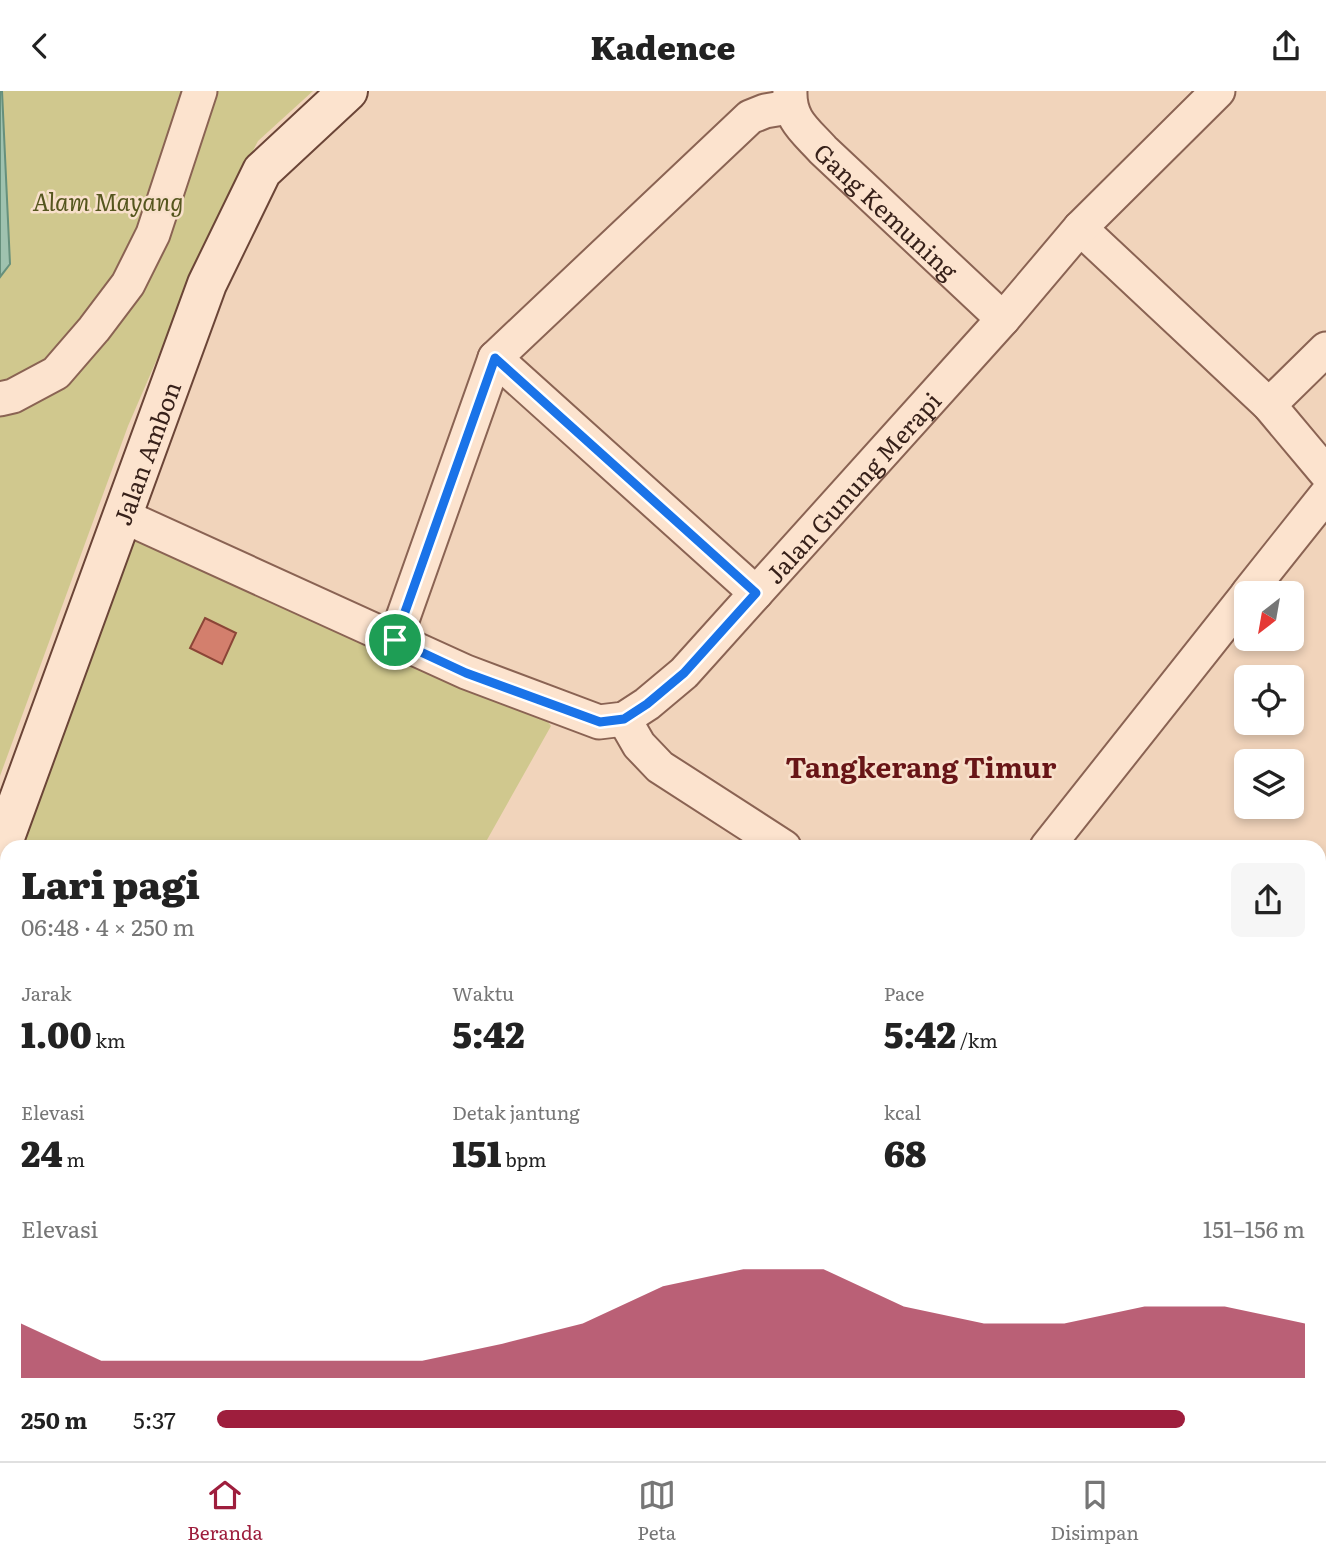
<!DOCTYPE html>
<html lang="id">
<meta charset="utf-8">
<style>
:root{--surface:#fff;--page:#f6f6f6;--text:#222;--muted:#767676;--line:#e0e0e0;--accent:#9e1e3d}
body{margin:0;font-family:Literata,serif;background:var(--page);color:var(--text);height:100vh;display:flex;flex-direction:column;font-size:26px;white-space:nowrap}
*{box-sizing:border-box;margin:0}
p{font-size:23px;color:var(--muted)}
.icon{flex:none;width:38px;height:38px;fill:none;stroke:currentColor;stroke-width:2;stroke-linecap:round;stroke-linejoin:round}
.map{position:relative;flex:1;overflow:hidden}
.sheet{position:absolute;left:0px;top:749px;width:1326px;height:621px;display:flex;flex-direction:column;background:var(--surface);border-radius:21px 21px 0 0;box-shadow:0 4px 10px #0003}
.sheet>*{flex:none}
.needle{width:46px;rotate:211deg}
.fabs{position:absolute;left:1234px;top:490px;display:grid;gap:14px}
.fabs a{display:grid;place-items:center;width:70px;height:70px;border-radius:10px;background:var(--surface);box-shadow:0 4px 10px #0003;font-size:35px}
.pin{position:absolute;display:grid;place-items:center;width:60px;height:60px;color:#fff;margin:-30px;border:4px solid #fff;border-radius:50%;box-shadow:0 2px 7px #0007}
.round{display:grid;place-items:center;flex:none;width:74px;height:74px;border-radius:10px;background:var(--page)}
.headline{display:flex;align-items:center;justify-content:space-between;height:119px;padding:0 21px}
h1{font-size:38px;font-weight:800;line-height:52px}
.metrics{display:grid;grid-template-columns:repeat(3,1fr);gap:10px;height:119px;padding:7px 21px}
.metrics div{display:grid;align-content:center}
.metrics b{font-size:35px;font-weight:800}
.metrics small{font-size:19px;font-weight:400}
.metrics p{font-size:19px}
.chart{height:196px;padding:14px 21px}
.chart p{display:flex;justify-content:space-between}
.chart svg{width:100%;height:126px;margin-top:7px;fill:var(--accent);opacity:.7}
ul{padding:0 21px;list-style:none;font-size:23px}
li{display:grid;grid-template-columns:112px 84px 1fr;align-items:center;height:52px}
li i{height:18px;border-radius:9px;background:var(--accent)}
header{display:flex;justify-content:space-between;align-items:center;height:91px;padding:0 21px;background:var(--surface);font-size:32px;font-weight:800}
.dock{display:flex;justify-content:space-around;align-items:center;height:98px;border-top:2px solid var(--line);background:var(--surface);font-size:19px;color:var(--muted)}
.dock a{display:grid;justify-items:center;gap:4px}
.dock .on{color:var(--accent)}
.map>svg:first-child{display:block}
.green{fill:#d0c88e}
.water{fill:#9fc2af;stroke:#66907c;stroke-width:2}
.building{fill:#d37f6d;stroke:#8b4537;stroke-width:2}
.lines{fill:none;stroke-linecap:round;stroke-linejoin:round}
.lane-casing{stroke:#8a6353;stroke-width:21}
.street-casing{stroke:#8a6353;stroke-width:37}
.secondary-casing{stroke:#6b4537;stroke-width:42}
.lane{stroke:#fce3ce;stroke-width:18}
.street{stroke:#fce3ce;stroke-width:33}
.secondary{stroke:#fce3ce;stroke-width:38}
.route-casing{stroke:#fff;stroke-width:14}
.route{stroke:#1a73e8;stroke-width:9}
.labels{text-anchor:middle;dominant-baseline:central;stroke-width:5;stroke-linejoin:round;paint-order:stroke}
.park-label{font-size:24px;font-style:italic;fill:#55561e;stroke:#f8e0cb}
.street-label{font-size:24px;fill:#37211a;stroke:#f8e0cb}
.quarter-label{font-size:28px;font-weight:bold;fill:#681517;stroke:#f8e0cb}
</style>
<header><svg class="icon" aria-label="back" viewBox="0 0 24 24"><path d="M15 5l-7 7 7 7"/></svg>Kadence<svg class="icon" aria-label="share" viewBox="0 0 24 24"><path d="M12 15V3M7 8l5-5 5 5M5 13v7h14v-7"/></svg></header>
<div class="map">
<svg width="1326" height="1370" viewBox="0 0 1326 1370">
<rect width="100%" height="100%" fill="#f1d4bb"/>
<g class="green">
<polygon points="0,0 313,0 258,50 215,134 128,335 0,685"/>
<polygon points="129,439 523,617 548,631 551,635 483,756 39,756 15,745"/>
<polygon points="0,1097 7,1100 7,1363 91,1363 88,1370 0,1370"/>
</g>
<polygon class="water" points="0,0 2,0 10,173 0,186"/>
<g class="building">
<polygon points="205,527 236,542 222,573 190,557"/>
<polygon points="7,903 7,970 0,967 0,920"/>
<polygon points="0,985 7,988 7,1036 0,1033"/>
<polygon points="0,1037 7,1040 7,1048 0,1062"/>
</g>
<g class="lines">
<defs>
<g id="lane">
<polyline points="351,1363 363,1370"/>
<polyline points="394,1370 398,1363"/>
<polyline points="491,1370 495,1363"/>
</g>
<g id="street">
<path id="s1" d="M 790,0 C 789,29 805,39 823,59 L 1003,228"/>
<polyline points="1080,137 1269,314 1326,382"/>
<polyline points="495,267 756,502"/>
<polyline points="0,308 13,305 56,282 94,238 128,193 153,143 200,0"/>
<polyline points="1269,314 1326,258"/>
<path id="s2" d="M 121,424 L 466,581 L 599,631 L 624,628 L 647,613 L 684,582 L 1003,228 L 1080,137 L 1218,0"/>
<polyline points="1248,502 1326,404"/>
<polyline points="395,549 495,267 750,26 765,20 789,16"/>
<polyline points="624,628 639,654 660,676 784,756"/>
<polyline points="1047,756 1246,505"/>
<polyline points="1320,938 1326,931"/>
<polyline points="1320,1034 1326,1038"/>
<polyline points="681,1363 687,1370"/>
</g>
<g id="secondary">
<path id="s3" d="M 0,760 L 207,193 L 262,80 L 348,0"/>
</g>
</defs>
<use href="#lane" class="lane-casing"/>
<use href="#street" class="street-casing"/>
<use href="#secondary" class="secondary-casing"/>
<use href="#lane" class="lane"/>
<use href="#street" class="street"/>
<use href="#secondary" class="secondary"/>
</g>
<g class="lines">
<defs>
<polygon id="route" points="495,267 756,502 684,582 647,613 624,628 600,631 466,582 395,549"/>
</defs>
<use href="#route" class="route-casing"/>
<use href="#route" class="route"/>
</g>
<g class="labels">
<g class="park-label">
<text x="108" y="109">Alam Mayang</text>
</g>
<g class="street-label">
<text stroke="none"><textPath href="#s1" startOffset="158">Gang Kemuning</textPath></text>
<text stroke="none"><textPath href="#s3" startOffset="424">Jalan Ambon</textPath></text>
<text stroke="none"><textPath href="#s2" startOffset="873">Jalan Gunung Merapi</textPath></text>
</g>
<g class="quarter-label">
<text x="921" y="675">Tangkerang Timur</text>
</g>
</g>
</svg>
<div class="fabs">
<a><svg class="needle" viewBox="-14 -14 28 28"><path d="M0-13l5 13h-10z" fill="#e53935"/><path d="M0 13l5-13h-10z" fill="#767676"/></svg></a>
<a><svg class="icon" aria-label="locate" viewBox="0 0 24 24"><circle cx="12" cy="12" r="6"/><path d="M12 2v4M12 18v4M2 12h4M18 12h4"/></svg></a>
<a><svg class="icon" aria-label="layers" viewBox="0 0 24 24"><path d="M12 4l9 5-9 5-9-5zM3 14l9 5 9-5"/></svg></a>
</div>
<div class="pin" style="left:395px;top:549px;background:#1e9e55"><svg class="icon" aria-label="arrive" viewBox="0 0 24 24"><path d="M6 21V4h12l-3 4 3 4H6"/></svg></div>
<section class="sheet">
<div class="headline"><div><h1>Lari pagi</h1><p>06:48 · 4 × 250 m</p></div><a class="round"><svg class="icon" aria-label="share" viewBox="0 0 24 24"><path d="M12 15V3M7 8l5-5 5 5M5 13v7h14v-7"/></svg></a></div>
<div class="metrics">
<div><p>Jarak</p><b>1.00<small> km</small></b></div>
<div><p>Waktu</p><b>5:42</b></div>
<div><p>Pace</p><b>5:42<small> /km</small></b></div>
</div>
<div class="metrics">
<div><p>Elevasi</p><b>24<small> m</small></b></div>
<div><p>Detak jantung</p><b>151<small> bpm</small></b></div>
<div><p>kcal</p><b>68</b></div>
</div>
<div class="chart"><p><span>Elevasi</span>151–156 m</p>
<svg viewBox="0 0 160 44" preserveAspectRatio="none"><path d="M0 44V25L10 38L20 38L30 38L40 38L50 38L60 32L70 25L80 12L90 6L100 6L110 19L120 25L130 25L140 19L150 19L160 25V44z"/></svg>
</div>
<ul>
<li><b>250 m</b>5:37<i style="width:89%"></i></li>
</ul>
</section>
</div>
<nav class="dock">
<a class="on"><svg class="icon" aria-label="home" viewBox="0 0 24 24"><path d="M3 11l9-7 9 7M6 9v11h12V9"/></svg>Beranda</a>
<a><svg class="icon" aria-label="map" viewBox="0 0 24 24"><path d="M3 6l6-2 6 2 6-2v14l-6 2-6-2-6 2zM9 4v14M15 6v14"/></svg>Peta</a>
<a><svg class="icon" aria-label="saved" viewBox="0 0 24 24"><path d="M7 4h10v16l-5-4-5 4z"/></svg>Disimpan</a>
</nav>
